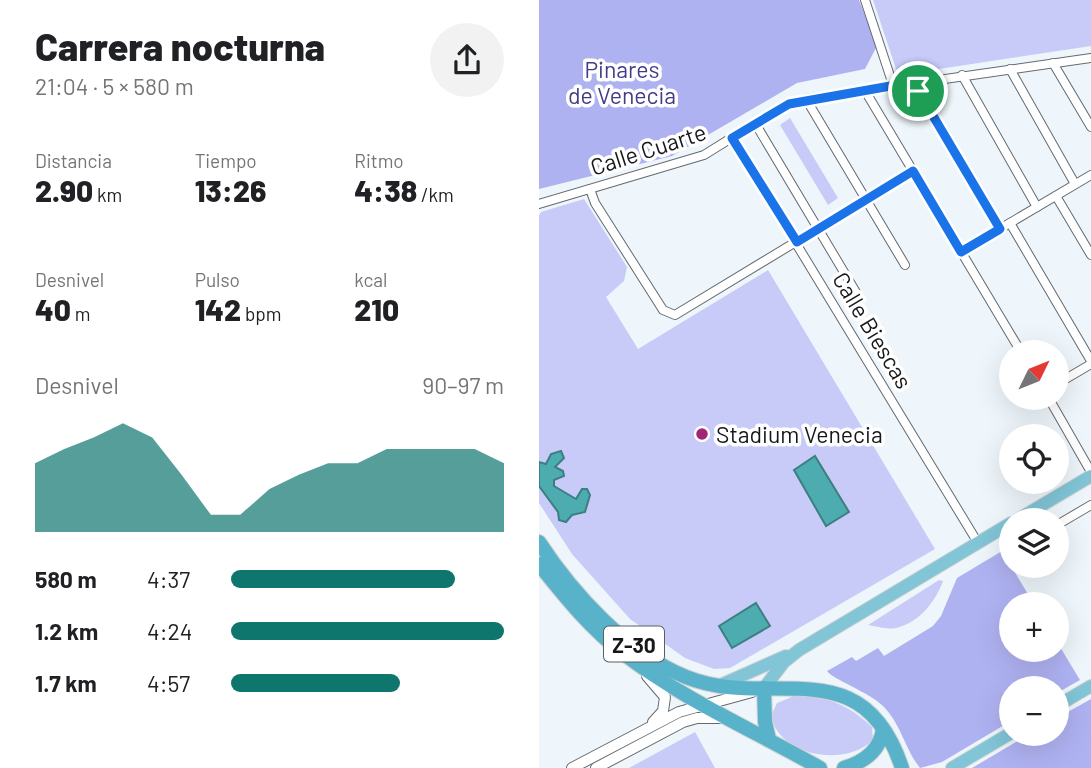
<!DOCTYPE html>
<html lang="es">
<meta charset="utf-8">
<style>
:root{--surface:#fff;--page:#f2f2f2;--text:#202124;--muted:#757577;--accent:#0f766e}
body{margin:0;font-family:Barlow,sans-serif;background:var(--page);color:var(--text);height:100vh;display:flex;flex-direction:column;font-size:26px;white-space:nowrap}
*{box-sizing:border-box;margin:0}
p{font-size:23px;color:var(--muted)}
.icon{flex:none;width:38px;height:38px;fill:none;stroke:currentColor;stroke-width:2;stroke-linecap:round;stroke-linejoin:round}
.map{position:relative;flex:1;overflow:hidden}
.details{display:flex;flex-direction:column;background:var(--surface);width:539px}
.details>*{flex:none}
.needle{width:46px;rotate:47deg}
.fabs{position:absolute;left:460px;top:340px;display:grid;gap:14px}
.fabs a{display:grid;place-items:center;width:70px;height:70px;border-radius:50%;background:var(--surface);box-shadow:0 7px 28px #0002;font-size:35px}
.pin{position:absolute;display:grid;place-items:center;width:60px;height:60px;color:#fff;margin:-30px;border:4px solid #fff;border-radius:50%;box-shadow:0 2px 7px #0007}
.round{display:grid;place-items:center;flex:none;width:74px;height:74px;border-radius:37px;background:var(--page)}
.head{display:flex;align-items:center;justify-content:space-between;height:119px;padding:0 35px}
h1{font-size:38px;font-weight:800;line-height:52px}
.metrics{display:grid;grid-template-columns:repeat(3,1fr);gap:10px;height:119px;padding:7px 35px}
.metrics div{display:grid;align-content:center}
.metrics b{font-size:30px;font-weight:800}
.metrics small{font-size:19px;font-weight:400}
.metrics p{font-size:19px}
.chart{height:196px;padding:14px 35px}
.chart p{display:flex;justify-content:space-between}
.chart svg{width:100%;height:126px;margin-top:7px;fill:var(--accent);opacity:.7}
ul{padding:0 35px;list-style:none;font-size:23px}
li{display:grid;grid-template-columns:112px 84px 1fr;align-items:center;height:52px}
li i{height:18px;border-radius:9px;background:var(--accent)}
main{display:flex;flex:1;min-height:0}
.map>svg:first-child{display:block}
.green{fill:#c8cbf8}
.forest{fill:#afb2f1}
.water{fill:#4cacaf;stroke:#3c7f82;stroke-width:2}
.lines{fill:none;stroke-linecap:round;stroke-linejoin:round}
.minor-casing{stroke:#646a6f;stroke-width:10}
.tertiary-casing{stroke:#646a6f;stroke-width:12}
.primary-casing{stroke:#d0d1d1;stroke-width:14}
.trunk-casing{stroke:#d0d1d1;stroke-width:16}
.minor{stroke:#fff;stroke-width:8}
.tertiary{stroke:#fff;stroke-width:10}
.primary{stroke:#81c5d7;stroke-width:12}
.trunk{stroke:#57b2ca;stroke-width:14}
.route-casing{stroke:#fff;stroke-width:14}
.route{stroke:#1a73e8;stroke-width:9}
.poi-dot{fill:#a02478;stroke:#fff;stroke-width:2.5}
.labels{text-anchor:middle;dominant-baseline:central;stroke-width:7;stroke-linejoin:round;paint-order:stroke}
.shield{fill:#fff;stroke:#5b5d5e;stroke-width:2}
.shield-label{font-size:21px;font-weight:bold;fill:#151719}
.park-label{font-size:23px;fill:#403c86;stroke:#fff}
.street-label{font-size:23px;fill:#151719;stroke:#fff}
.poi-label{font-size:23px;fill:#151719;stroke:#fff;text-anchor:start}
</style>
<main>
<section class="details">
<div class="head"><div><h1>Carrera nocturna</h1><p>21:04 · 5 × 580 m</p></div><a class="round"><svg class="icon" aria-label="share" viewBox="0 0 24 24"><path d="M12 15V3M7 8l5-5 5 5M5 13v7h14v-7"/></svg></a></div>
<div class="metrics">
<div><p>Distancia</p><b>2.90<small> km</small></b></div>
<div><p>Tiempo</p><b>13:26</b></div>
<div><p>Ritmo</p><b>4:38<small> /km</small></b></div>
</div>
<div class="metrics">
<div><p>Desnivel</p><b>40<small> m</small></b></div>
<div><p>Pulso</p><b>142<small> bpm</small></b></div>
<div><p>kcal</p><b>210</b></div>
</div>
<div class="chart"><p><span>Desnivel</span>90–97 m</p>
<svg viewBox="0 0 160 44" preserveAspectRatio="none"><path d="M0 44V20L10 15L20 11L30 6L40 11L50 24L60 38L70 38L80 29L90 24L100 20L110 20L120 15L130 15L140 15L150 15L160 20V44z"/></svg>
</div>
<ul>
<li><b>580 m</b>4:37<i style="width:82%"></i></li>
<li><b>1.2 km</b>4:24<i style="width:100%"></i></li>
<li><b>1.7 km</b>4:57<i style="width:62%"></i></li>
</ul>
</section>
<div class="map">
<svg width="552" height="768" viewBox="0 0 552 768">
<rect width="100%" height="100%" fill="#eef6fb"/>
<g class="green">
<polygon points="334,0 552,0 552,46 367,74 357,69"/>
<polygon points="251,118 299,198 289,205 241,125"/>
<polygon points="45,199 88,267 85,281 67,297 99,349 229,270 396,549 191,668 175,669 146,658 91,619 33,554 0,503 0,216 2,212"/>
<path d="M 400,580 L 404,581 C 397,601 380,623 357,628 C 350,630 336,626 329,625 Z"/>
<path d="M 255,696 C 287,695 310,705 333,727 L 334,740 C 305,768 240,756 232,716 L 238,703 Z"/>
<polygon points="156,732 176,768 90,768"/>
</g>
<g class="forest">
<polygon points="0,0 320,0 338,46 326,69 258,83 133,156 0,189"/>
<path d="M 463,551 L 495,604 L 472,604 L 472,649 L 518,649 L 518,642 L 541,680 L 518,693 L 518,688 L 472,688 L 472,721 L 403,762 L 381,768 C 366,749 362,724 344,706 C 330,692 293,679 288,671 L 313,657 L 317,661 L 339,648 L 345,656 L 394,626 L 402,616 L 418,578 Z"/>
<polygon points="552,699 552,768 433,768 492,733 518,733 518,718"/>
</g>
<g class="water">
<polygon points="22,451 25,458 16,467 24,471 25,476 15,480 15,486 37,499 43,489 48,489 51,495 46,512 33,515 27,522 20,520 19,512 0,486 0,462 7,464 12,454"/>
<polygon points="276,456 310,512 287,526 255,470"/>
<polygon points="217,603 231,626 193,648 180,626"/>
</g>
<g class="lines">
<defs>
<g id="minor">
<polyline points="326,0 354,85"/>
<polyline points="514,63 552,127"/>
<polyline points="471,69 536,184"/>
<polyline points="423,75 498,207"/>
<polyline points="374,82 461,228"/>
<polyline points="325,89 482,352"/>
<polyline points="267,99 366,265"/>
<polyline points="216,123 321,299"/>
<polyline points="193,138 439,543"/>
<polyline points="51,189 56,203 124,310 136,315 374,171"/>
<polyline points="517,196 552,255"/>
<polyline points="0,204 165,155 239,109 267,99 552,58"/>
<polyline points="471,223 552,361"/>
<polyline points="422,252 552,175"/>
<polyline points="518,384 552,364"/>
<polyline points="509,397 552,472"/>
<polyline points="518,525 552,505"/>
</g>
<g id="tertiary">
<polyline points="108,676 126,697 124,711 114,722"/>
<polyline points="33,768 140,712 213,692"/>
<polyline points="57,768 144,722 158,718 185,718"/>
</g>
<g id="primary">
<polyline points="478,520 552,476"/>
<polyline points="184,684 247,656"/>
<polyline points="225,688 245,662 260,650 472,523"/>
<polyline points="518,706 552,686"/>
<polyline points="413,768 472,733"/>
</g>
<g id="trunk">
<path d="M 0,542 C 34,594 88,653 147,677 C 231,711 323,646 363,768"/>
<path d="M 0,564 C 25,596 53,630 85,654 C 145,700 216,731 281,768"/>
<polyline points="225,688 226,722 230,739"/>
<path d="M 305,768 C 325,762 341,751 344,729"/>
</g>
</defs>
<use href="#minor" class="minor-casing"/>
<use href="#tertiary" class="tertiary-casing"/>
<use href="#primary" class="primary-casing"/>
<use href="#trunk" class="trunk-casing"/>
<use href="#minor" class="minor"/>
<use href="#tertiary" class="tertiary"/>
<use href="#primary" class="primary"/>
<use href="#trunk" class="trunk"/>
</g>
<g class="lines">
<defs>
<polygon id="route" points="374,82 461,229 422,252 374,171 258,242 193,138 250,104"/>
</defs>
<use href="#route" class="route-casing"/>
<use href="#route" class="route"/>
</g>
<circle class="poi-dot" cx="163" cy="434" r="7"/>
<g class="labels">
<rect class="shield" x="65" y="626.5" width="60" height="35" rx="5"/>
<g class="shield-label">
<text x="95" y="644">Z-30</text>
</g>
<g class="park-label">
<text x="83" y="69">Pinares<tspan x="83" dy="26">de Venecia</tspan></text>
</g>
<g class="street-label">
<text transform="translate(109 149) rotate(-18)">Calle Cuarte</text>
<text transform="translate(334 330) rotate(59)">Calle Biescas</text>
</g>
<g class="poi-label">
<text x="177" y="434">Stadium Venecia</text>
</g>
</g>
</svg>
<div class="fabs">
<a><svg class="needle" viewBox="-14 -14 28 28"><path d="M0-13l5 13h-10z" fill="#e53935"/><path d="M0 13l5-13h-10z" fill="#757577"/></svg></a>
<a><svg class="icon" aria-label="locate" viewBox="0 0 24 24"><circle cx="12" cy="12" r="6"/><path d="M12 2v4M12 18v4M2 12h4M18 12h4"/></svg></a>
<a><svg class="icon" aria-label="layers" viewBox="0 0 24 24"><path d="M12 4l9 5-9 5-9-5zM3 14l9 5 9-5"/></svg></a>
<a>+</a>
<a>−</a>
</div>
<div class="pin" style="left:379px;top:91px;background:#1e9e55"><svg class="icon" aria-label="arrive" viewBox="0 0 24 24"><path d="M6 21V4h12l-3 4 3 4H6"/></svg></div>
</div>
</main>
